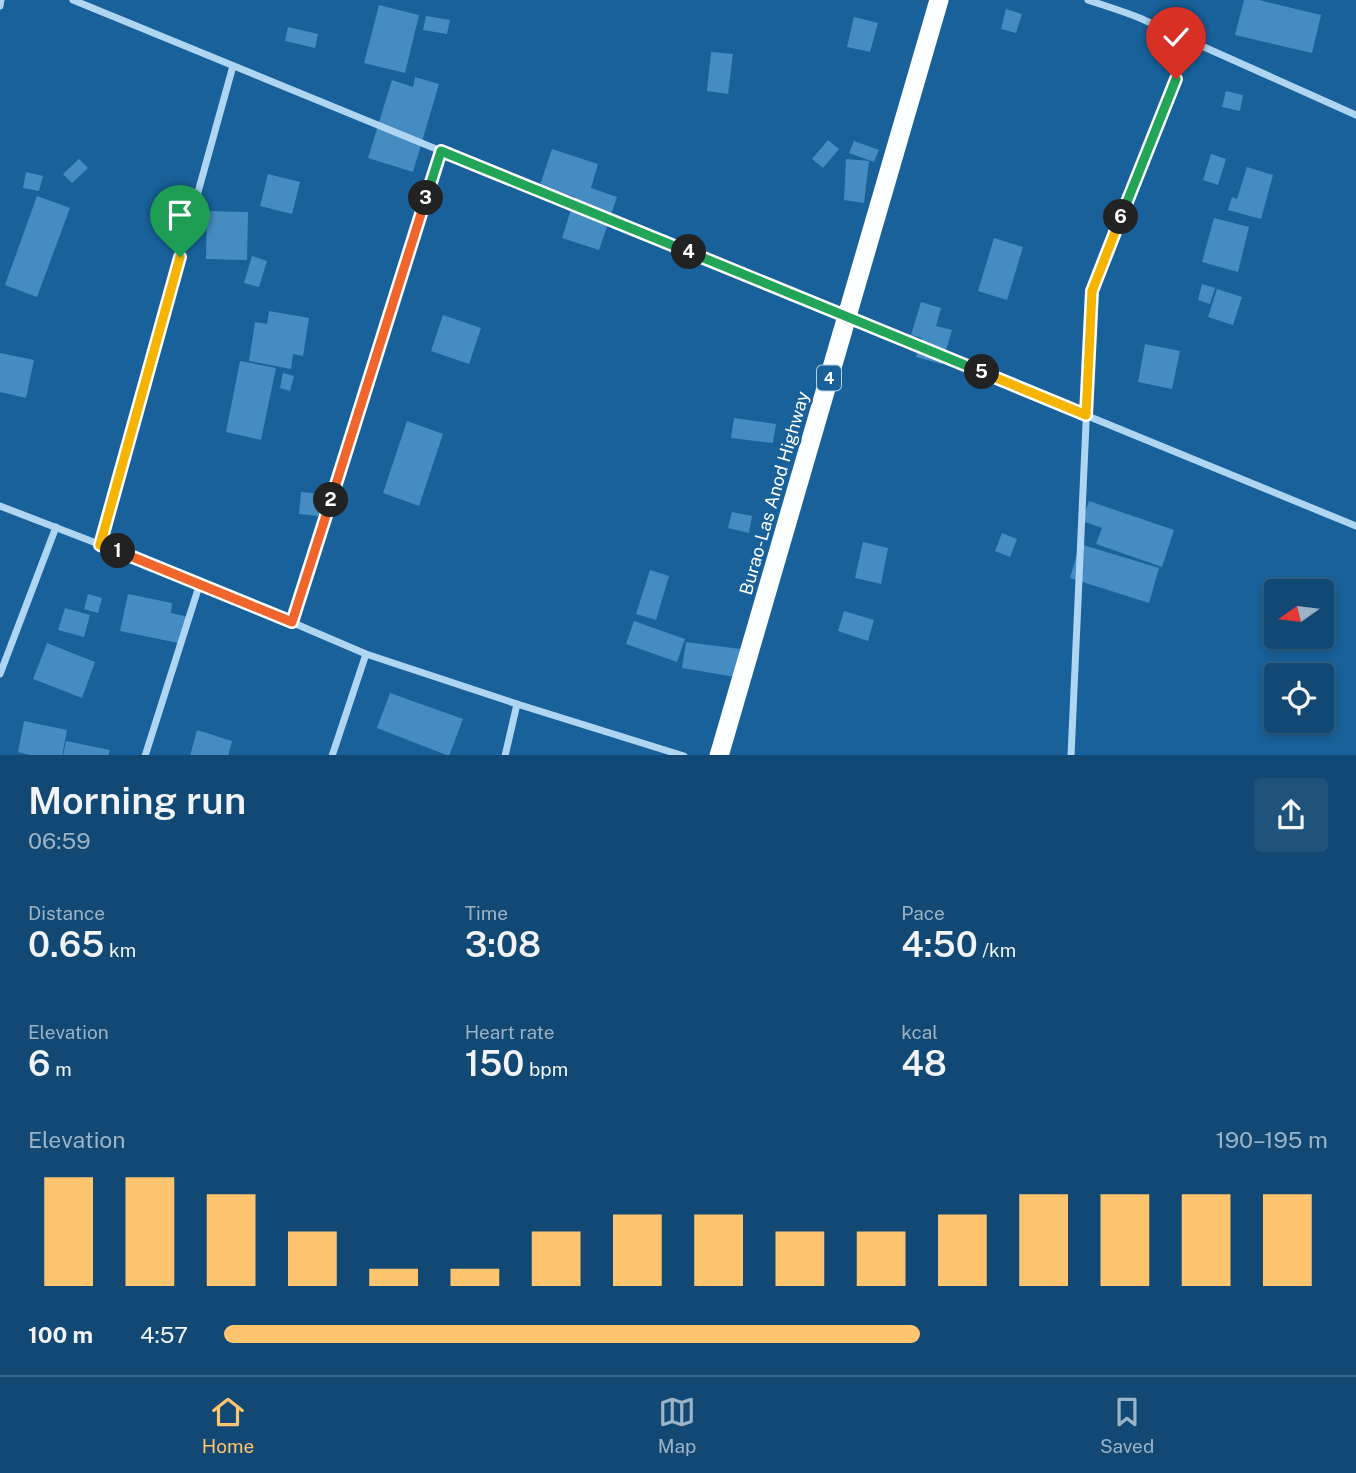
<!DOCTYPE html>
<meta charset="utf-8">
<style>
:root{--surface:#124974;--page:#1f537c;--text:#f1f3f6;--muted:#9cb2c5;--line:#316186;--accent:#ffc46e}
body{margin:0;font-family:"Public Sans",sans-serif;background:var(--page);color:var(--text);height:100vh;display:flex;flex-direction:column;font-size:26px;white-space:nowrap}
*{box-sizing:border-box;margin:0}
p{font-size:23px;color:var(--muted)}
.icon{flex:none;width:38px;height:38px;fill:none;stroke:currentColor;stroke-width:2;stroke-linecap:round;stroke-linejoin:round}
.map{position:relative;height:755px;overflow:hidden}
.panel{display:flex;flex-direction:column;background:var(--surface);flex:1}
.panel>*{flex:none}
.needle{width:46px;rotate:256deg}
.tools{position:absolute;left:1264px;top:579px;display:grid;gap:14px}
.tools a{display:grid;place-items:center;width:70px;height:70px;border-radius:7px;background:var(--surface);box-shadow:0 4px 10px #0003,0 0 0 2px var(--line);font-size:35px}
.pin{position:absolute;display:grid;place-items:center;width:60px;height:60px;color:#fff;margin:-72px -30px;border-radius:50% 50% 50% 0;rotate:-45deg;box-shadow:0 0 7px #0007}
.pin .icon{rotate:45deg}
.km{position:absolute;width:35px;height:35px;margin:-18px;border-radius:50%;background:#222;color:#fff;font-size:19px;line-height:35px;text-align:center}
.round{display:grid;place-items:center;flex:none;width:74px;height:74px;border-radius:7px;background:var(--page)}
.headline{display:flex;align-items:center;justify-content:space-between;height:119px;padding:0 28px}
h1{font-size:38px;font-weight:600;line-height:52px}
.metrics{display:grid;grid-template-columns:repeat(3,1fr);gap:10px;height:119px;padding:7px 28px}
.metrics div{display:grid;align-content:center}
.metrics b{font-size:35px;font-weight:600}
.metrics small{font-size:19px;font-weight:400}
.metrics p{font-size:19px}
.chart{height:196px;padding:14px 28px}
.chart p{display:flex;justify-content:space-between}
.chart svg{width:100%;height:126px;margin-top:7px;stroke:var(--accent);stroke-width:6}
ul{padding:0 28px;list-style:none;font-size:23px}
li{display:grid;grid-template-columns:112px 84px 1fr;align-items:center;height:52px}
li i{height:18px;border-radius:9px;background:var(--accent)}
.dock{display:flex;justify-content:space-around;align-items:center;height:98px;border-top:2px solid var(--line);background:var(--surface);font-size:19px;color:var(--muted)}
.dock a{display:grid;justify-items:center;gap:4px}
.dock .active{color:var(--accent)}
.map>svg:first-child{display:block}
.building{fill:#458cc2}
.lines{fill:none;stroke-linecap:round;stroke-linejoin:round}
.minor{stroke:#aed5f1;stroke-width:7}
.trunk{stroke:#fcfeff;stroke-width:19}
.split-1-casing{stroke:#fff;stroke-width:14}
.split-2-casing{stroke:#fff;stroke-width:14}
.split-3-casing{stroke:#fff;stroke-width:14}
.split-4-casing{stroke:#fff;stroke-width:14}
.split-5-casing{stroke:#fff;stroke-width:14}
.split-6-casing{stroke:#fff;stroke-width:14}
.split-7-casing{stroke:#fff;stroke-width:14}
.split-1{stroke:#f5b400;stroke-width:9}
.split-2{stroke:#f0652b;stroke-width:9}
.split-3{stroke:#f0652b;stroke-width:9}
.split-4{stroke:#22a559;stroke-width:9}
.split-5{stroke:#22a559;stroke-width:9}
.split-6{stroke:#f5b400;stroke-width:9}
.split-7{stroke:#22a559;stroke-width:9}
.labels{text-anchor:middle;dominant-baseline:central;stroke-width:5;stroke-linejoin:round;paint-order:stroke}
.shield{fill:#18619a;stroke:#bad0e1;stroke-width:2}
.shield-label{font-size:16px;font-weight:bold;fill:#fff}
.street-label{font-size:18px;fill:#fff;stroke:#18619a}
</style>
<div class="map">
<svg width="1356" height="756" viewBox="0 0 1356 756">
<rect width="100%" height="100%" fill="#18619a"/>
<g class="building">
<polygon points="1244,0 1259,0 1321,15 1312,53 1235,35"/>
<polygon points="379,5 419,15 405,73 364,63"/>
<polygon points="1006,9 1022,14 1016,33 1001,29"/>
<polygon points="426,16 450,20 447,34 423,30"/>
<polygon points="854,17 878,23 870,52 847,47"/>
<polygon points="288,27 318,34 315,48 285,41"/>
<polygon points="711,52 733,54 728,94 707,91"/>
<polygon points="415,77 439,84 413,172 368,158 392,80 413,87"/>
<polygon points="1226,91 1243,95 1240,111 1222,107"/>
<polygon points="828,140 839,149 823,168 812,159"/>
<polygon points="854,141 879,150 874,162 849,153"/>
<polygon points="552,149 598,164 591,188 617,197 599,250 562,238 575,197 540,185"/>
<polygon points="1211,154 1226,159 1218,185 1203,180"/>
<polygon points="79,159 88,168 72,183 63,174"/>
<polygon points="846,159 869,161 864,203 844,200"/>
<polygon points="1247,167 1273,175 1261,219 1228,210 1232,197 1237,199"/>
<polygon points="26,172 43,176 39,191 23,188"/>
<polygon points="268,174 300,182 292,214 260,206"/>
<polygon points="37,196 70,208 37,297 5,285"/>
<polygon points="207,211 248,212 247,260 206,259"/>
<polygon points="1214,218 1249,227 1238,272 1202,262"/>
<polygon points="994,238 1023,247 1007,300 978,291"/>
<polygon points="252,256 267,261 259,287 244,283"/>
<polygon points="1202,284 1215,288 1210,304 1198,300"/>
<polygon points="1217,289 1242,297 1233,325 1208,317"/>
<polygon points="921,302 941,308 936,326 952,330 942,364 916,357 922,338 911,335"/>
<polygon points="269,311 309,318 303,356 293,354 291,369 249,361 255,322 267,324"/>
<polygon points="443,315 481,328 469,364 431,351"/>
<polygon points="1145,344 1180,351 1172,389 1138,382"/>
<polygon points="0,353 34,360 26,398 0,392"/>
<polygon points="240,361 276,368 261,440 226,432"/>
<polygon points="283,373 294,376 290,391 280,388"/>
<polygon points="734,418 776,424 773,443 731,438"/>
<polygon points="407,421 443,434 419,506 383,493"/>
<polygon points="301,492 331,495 329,517 299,514"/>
<polygon points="1089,501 1174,530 1162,567 1096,544 1102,528 1082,521"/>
<polygon points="732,512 752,516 749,533 728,528"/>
<polygon points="1002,533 1017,539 1010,557 995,551"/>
<polygon points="863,542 888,548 881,584 855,578"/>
<polygon points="1080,544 1159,568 1149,603 1070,578"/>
<polygon points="650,570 669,576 656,620 636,614"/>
<polygon points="88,594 102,598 98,613 84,609"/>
<polygon points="128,594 172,603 171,613 188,617 183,644 120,631"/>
<polygon points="65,608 90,615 84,637 58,630"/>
<polygon points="844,611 874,620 868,641 838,631"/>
<polygon points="634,621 685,639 677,662 626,644"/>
<polygon points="686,642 740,649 735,677 682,668"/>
<polygon points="47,643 95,662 82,698 33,679"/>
<polygon points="390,693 463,719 449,756 377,728"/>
<polygon points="24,721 67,730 62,756 34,756 18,752"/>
<polygon points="197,730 232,741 228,756 190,756"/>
<polygon points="66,741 110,750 108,756 63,756"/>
</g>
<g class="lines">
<g class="minor">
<polyline points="73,0 1356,526"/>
<polyline points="0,6 1,0"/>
<polyline points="1166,30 1356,115"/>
<polyline points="0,506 200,583 366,654 517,704 684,756"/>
<polyline points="100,545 233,66"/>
<polyline points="292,622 441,151"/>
<polyline points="0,674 56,527"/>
<polyline points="145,756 200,583"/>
<polyline points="332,756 366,654"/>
<polyline points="505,756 517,704"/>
<path d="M 1071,756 L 1092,291 L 1176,79 C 1177,64 1179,48 1169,36 C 1154,19 1110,8 1088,0"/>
</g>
<polyline class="trunk" points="719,756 939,0"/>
</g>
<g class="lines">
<defs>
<polyline id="split-1" points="118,551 100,545 180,257"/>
<polyline id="split-2" points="118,551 292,622 331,500"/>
<polyline id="split-3" points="331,500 426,198"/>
<polyline id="split-4" points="426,198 441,151 689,252"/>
<polyline id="split-5" points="689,252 982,372"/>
<polyline id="split-6" points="982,372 1086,415 1092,291 1121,217"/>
<polyline id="split-7" points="1121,217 1176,79"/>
</defs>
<use href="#split-1" class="split-1-casing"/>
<use href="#split-2" class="split-2-casing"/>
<use href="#split-3" class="split-3-casing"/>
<use href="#split-4" class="split-4-casing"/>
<use href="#split-5" class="split-5-casing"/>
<use href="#split-6" class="split-6-casing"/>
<use href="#split-7" class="split-7-casing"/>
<use href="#split-1" class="split-1"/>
<use href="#split-2" class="split-2"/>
<use href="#split-3" class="split-3"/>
<use href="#split-4" class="split-4"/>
<use href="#split-5" class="split-5"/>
<use href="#split-6" class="split-6"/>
<use href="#split-7" class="split-7"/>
</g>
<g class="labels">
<rect class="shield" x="817" y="365.5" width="24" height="25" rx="5"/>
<g class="shield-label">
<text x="829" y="378">4</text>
</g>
<g class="street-label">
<text transform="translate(774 493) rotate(-74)">Burao-Las Anod Highway</text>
</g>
</g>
</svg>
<div class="tools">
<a><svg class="needle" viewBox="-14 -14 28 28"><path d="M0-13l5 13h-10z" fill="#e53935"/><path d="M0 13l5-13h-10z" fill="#9cb2c5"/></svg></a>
<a><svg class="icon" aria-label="locate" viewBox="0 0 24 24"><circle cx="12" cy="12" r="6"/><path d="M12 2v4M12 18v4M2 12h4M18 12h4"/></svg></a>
</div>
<div class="pin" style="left:180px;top:257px;background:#1e9e55"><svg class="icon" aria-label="arrive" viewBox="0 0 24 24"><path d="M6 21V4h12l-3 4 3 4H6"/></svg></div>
<div class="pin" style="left:1176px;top:79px;background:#d93025"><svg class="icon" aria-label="check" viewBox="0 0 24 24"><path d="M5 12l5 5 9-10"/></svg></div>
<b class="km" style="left:118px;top:551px">1</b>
<b class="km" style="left:331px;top:500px">2</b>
<b class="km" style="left:426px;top:198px">3</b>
<b class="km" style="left:689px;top:252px">4</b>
<b class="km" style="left:982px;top:372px">5</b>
<b class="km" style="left:1121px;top:217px">6</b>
</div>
<section class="panel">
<div class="headline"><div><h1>Morning run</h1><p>06:59</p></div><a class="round"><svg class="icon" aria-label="share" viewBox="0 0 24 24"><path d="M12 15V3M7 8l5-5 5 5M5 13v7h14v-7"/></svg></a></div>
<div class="metrics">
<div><p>Distance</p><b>0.65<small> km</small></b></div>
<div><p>Time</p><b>3:08</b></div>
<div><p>Pace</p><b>4:50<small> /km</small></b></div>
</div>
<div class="metrics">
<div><p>Elevation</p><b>6<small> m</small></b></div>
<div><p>Heart rate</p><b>150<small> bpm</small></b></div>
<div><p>kcal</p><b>48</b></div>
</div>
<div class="chart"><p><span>Elevation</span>190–195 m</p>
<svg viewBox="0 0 160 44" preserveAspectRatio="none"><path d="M5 44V6M15 44V6M25 44V12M35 44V25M45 44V38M55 44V38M65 44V25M75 44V19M85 44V19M95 44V25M105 44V25M115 44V19M125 44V12M135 44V12M145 44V12M155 44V12"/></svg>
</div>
<ul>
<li><b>100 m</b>4:57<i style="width:63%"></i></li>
</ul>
</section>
<nav class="dock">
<a class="active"><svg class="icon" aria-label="home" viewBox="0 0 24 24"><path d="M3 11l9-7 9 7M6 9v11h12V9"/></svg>Home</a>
<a><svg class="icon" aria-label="map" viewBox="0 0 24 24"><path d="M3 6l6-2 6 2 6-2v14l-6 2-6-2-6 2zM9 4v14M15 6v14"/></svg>Map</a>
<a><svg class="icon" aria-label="saved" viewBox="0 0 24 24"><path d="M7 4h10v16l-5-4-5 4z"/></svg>Saved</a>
</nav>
